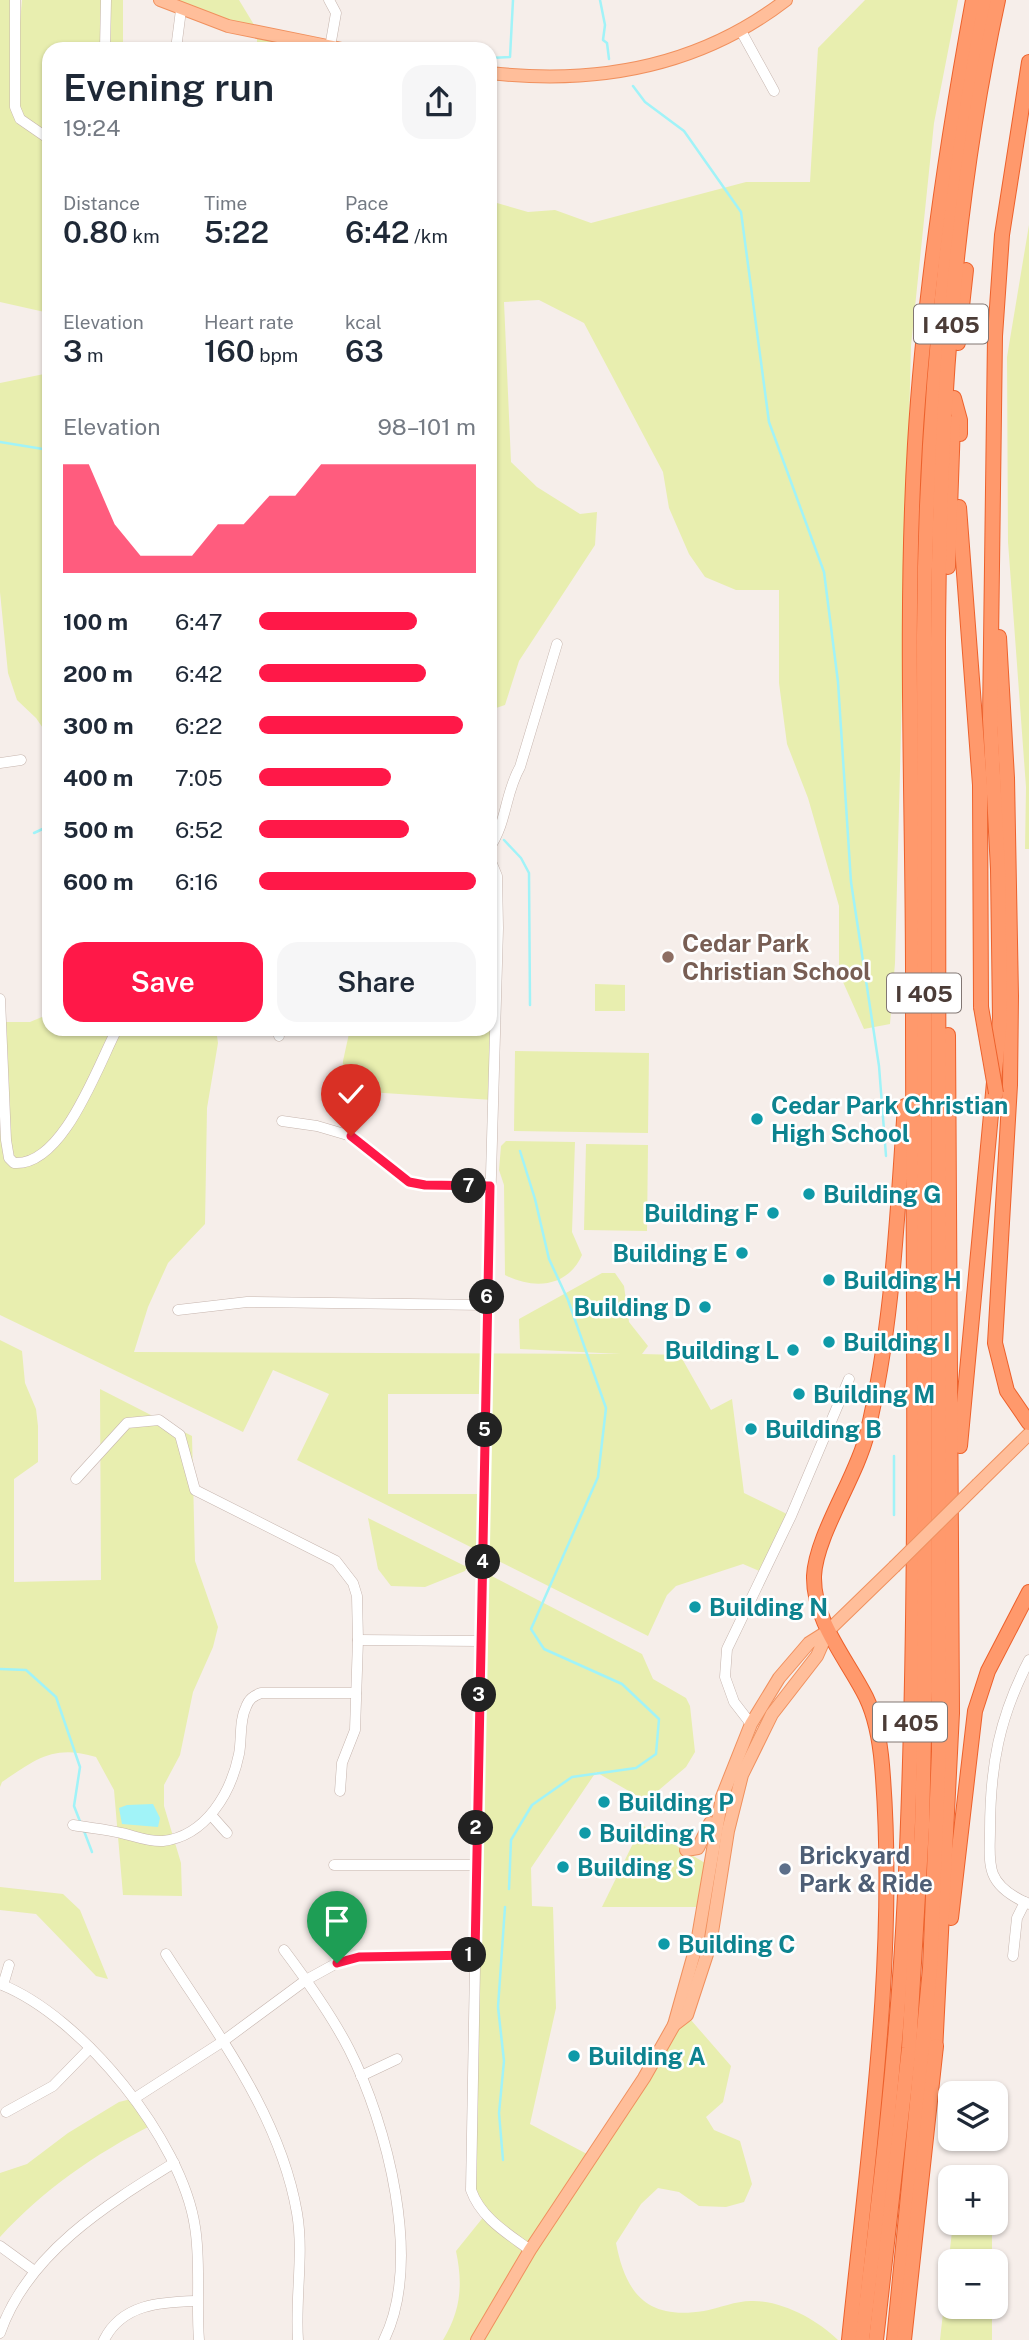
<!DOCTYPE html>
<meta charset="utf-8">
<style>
:root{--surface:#fff;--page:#f6f6f7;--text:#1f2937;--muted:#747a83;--accent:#ff1848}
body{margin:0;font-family:"Public Sans",sans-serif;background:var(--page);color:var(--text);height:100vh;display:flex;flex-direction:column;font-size:26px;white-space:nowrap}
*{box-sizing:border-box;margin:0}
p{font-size:23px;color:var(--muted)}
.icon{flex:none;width:38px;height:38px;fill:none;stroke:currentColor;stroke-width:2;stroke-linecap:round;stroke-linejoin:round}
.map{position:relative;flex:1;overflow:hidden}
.panel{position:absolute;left:42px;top:42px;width:455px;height:994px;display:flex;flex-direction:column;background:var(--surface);border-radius:21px;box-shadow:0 2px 5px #0004}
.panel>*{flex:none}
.controls{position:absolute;left:938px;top:2081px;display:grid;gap:14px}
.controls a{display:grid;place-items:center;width:70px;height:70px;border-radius:14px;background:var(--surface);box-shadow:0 2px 5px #0004;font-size:35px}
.pin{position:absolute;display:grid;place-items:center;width:60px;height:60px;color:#fff;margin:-72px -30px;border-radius:50% 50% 50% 0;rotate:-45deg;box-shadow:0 0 7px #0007}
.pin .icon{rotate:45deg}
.km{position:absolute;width:35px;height:35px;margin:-18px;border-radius:50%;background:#222;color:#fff;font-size:19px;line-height:35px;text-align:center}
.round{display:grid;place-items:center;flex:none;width:74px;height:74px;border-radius:21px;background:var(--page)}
.overview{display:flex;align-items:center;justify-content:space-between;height:119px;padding:0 21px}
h1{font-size:38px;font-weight:600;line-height:52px}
.metrics{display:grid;grid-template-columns:repeat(3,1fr);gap:10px;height:119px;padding:7px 21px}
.metrics div{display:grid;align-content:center}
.metrics b{font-size:30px;font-weight:600}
.metrics small{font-size:19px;font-weight:400}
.metrics p{font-size:19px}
.chart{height:196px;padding:14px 21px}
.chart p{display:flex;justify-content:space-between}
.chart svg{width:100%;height:126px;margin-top:7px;fill:var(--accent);opacity:.7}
.cta{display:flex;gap:14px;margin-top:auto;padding:14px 21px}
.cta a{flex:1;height:80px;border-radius:21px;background:var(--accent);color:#fff;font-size:28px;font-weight:600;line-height:80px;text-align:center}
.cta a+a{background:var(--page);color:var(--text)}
ul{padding:0 21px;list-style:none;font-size:23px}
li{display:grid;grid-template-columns:112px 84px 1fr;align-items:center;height:52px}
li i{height:18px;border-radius:9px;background:var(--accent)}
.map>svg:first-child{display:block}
.green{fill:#e8eeaf;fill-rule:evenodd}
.water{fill:#a1f3f8}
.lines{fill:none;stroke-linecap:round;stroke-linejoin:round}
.stream{stroke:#a1f3f8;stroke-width:2.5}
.minor-casing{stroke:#c6b5ae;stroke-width:11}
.major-casing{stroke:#f0905e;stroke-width:14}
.highway-casing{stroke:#ed612c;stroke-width:16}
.minor{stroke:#fff;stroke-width:10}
.major{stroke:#ffbe9a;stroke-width:12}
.highway{stroke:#ff996c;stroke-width:14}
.major-bridge-casing{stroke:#f0905e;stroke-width:14;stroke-linecap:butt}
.highway-bridge-casing{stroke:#ed612c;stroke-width:16;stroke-linecap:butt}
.major-bridge{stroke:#ffbe9a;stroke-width:12}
.highway-bridge{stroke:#ff996c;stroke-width:14}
.route-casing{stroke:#fff;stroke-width:14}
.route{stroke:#ff1848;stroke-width:9}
.education-dot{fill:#8d6e63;stroke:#fff;stroke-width:2.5}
.culture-dot{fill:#0f9aa8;stroke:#fff;stroke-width:2.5}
.service-dot{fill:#5c6f8a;stroke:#fff;stroke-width:2.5}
.labels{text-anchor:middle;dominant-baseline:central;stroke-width:5;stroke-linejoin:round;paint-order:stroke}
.shield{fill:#fff;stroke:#817673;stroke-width:2}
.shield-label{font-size:23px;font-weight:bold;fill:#4b3c37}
.education-label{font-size:24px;font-weight:bold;fill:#785e54;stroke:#fff;text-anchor:start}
.culture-label{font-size:24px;font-weight:bold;fill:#0d838f;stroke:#fff;text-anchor:start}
.service-label{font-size:24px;font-weight:bold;fill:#4e5e75;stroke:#fff;text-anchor:start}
</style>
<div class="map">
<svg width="1029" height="2340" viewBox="0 0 1029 2340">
<rect width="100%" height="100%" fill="#f6eeea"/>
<g class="green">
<polygon points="0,0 15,0 15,79 22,0 123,0 123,49 49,49 49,313 0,302"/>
<polygon points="160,0 239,0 259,33"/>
<polygon points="865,0 958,0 934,123 911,346 895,963 890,1024 864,1029 839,973 839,906 808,798 787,744 779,683 779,590 736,590 705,577 689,554 669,508 663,472 584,323 539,300 504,302 511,462 537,487 580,514 597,512 595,545 519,661 505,705 490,710 490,201 528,212 555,210 591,223 746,182 810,182 818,48"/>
<polygon points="257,34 345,49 257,49"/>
<polygon points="1029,225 1029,849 1025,849 1026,787 1008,542 1007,357"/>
<polygon points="49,373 49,737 36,718 17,700 8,673 0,592 0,383"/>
<polygon points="497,940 493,1100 368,1092 341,1099 343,1061 350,1029 490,1029 490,945"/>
<polygon points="595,984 625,985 625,1011 595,1011"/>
<path d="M 49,1014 L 49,1029 L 216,1029 L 218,1043 L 207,1108 L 205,1224 L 168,1263 L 148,1307 L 134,1352 L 621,1354 L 520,1349 L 519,1319 L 602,1273 L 615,1273 L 624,1286 L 629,1322 L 648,1346 L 642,1354 L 680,1355 L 711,1410 L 732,1399 L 744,1493 L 791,1516 L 764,1573 L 743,1564 L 676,1586 L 667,1595 L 648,1636 L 297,1460 L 329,1394 L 273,1370 L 243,1432 L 0,1315 L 0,1022 L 30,1022 ZM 388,1394 L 485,1394 L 483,1494 L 388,1494 Z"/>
<polygon points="515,1051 649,1053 648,1133 514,1131"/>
<path d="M 506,1141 L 575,1142 L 572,1232 L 582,1255 C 568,1287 534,1290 505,1275 L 504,1185 L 499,1170 L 501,1146 Z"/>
<polygon points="586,1144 648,1145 647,1231 584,1230"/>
<path d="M 0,1340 L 22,1351 L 25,1383 L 36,1409 L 38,1426 L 38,1462 L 14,1479 L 14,1582 L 101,1580 L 100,1389 L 192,1436 L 195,1561 L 218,1627 L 213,1647 L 193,1692 L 180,1755 L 164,1785 L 164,1806 L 181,1863 L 182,1896 L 123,1895 L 114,1790 L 96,1757 C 54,1744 36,1759 2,1782 L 0,1787 Z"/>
<polygon points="368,1518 467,1567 465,1571 425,1587 391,1586 378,1569"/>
<path d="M 482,1571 L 642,1654 L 653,1679 L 686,1698 L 690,1706 L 695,1752 L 686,1767 L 646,1801 L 596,1772 L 531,1868 L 532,1906 L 553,1907 L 556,2008 L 530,2124 L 587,2154 L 684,2012 L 731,2066 L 723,2102 L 706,2117 L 714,2130 L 740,2141 L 752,2184 L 744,2202 L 726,2207 L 699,2206 L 679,2192 L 658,2188 L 641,2204 L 616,2243 C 626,2295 648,2320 704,2311 C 719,2308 736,2301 751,2301 C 781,2300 818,2320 838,2340 L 443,2340 C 461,2310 463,2285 456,2251 L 485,2215 L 471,2190 Z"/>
<polygon points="642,1825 705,1863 697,1907 602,1907"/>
<polygon points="0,1887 63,1894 80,1910 108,1979 96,1976 36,1914 0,1910"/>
<path d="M 135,2098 L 152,2125 C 95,2154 43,2190 0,2237 L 0,2173 L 27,2164 L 68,2133 L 119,2102 Z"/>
<polygon points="953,2222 992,2223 992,2261 950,2261 950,2306 992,2307 992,2340 940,2340"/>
</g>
<polygon class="water" points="153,1804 160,1818 158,1827 122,1824 119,1808 127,1805"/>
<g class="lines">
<g class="stream">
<polyline points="600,0 605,25 603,40 607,43 609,59"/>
<polyline points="490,58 510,57 513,0"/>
<polyline points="633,86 645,102 684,131 741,212 769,422 824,572 838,682 851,882 879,1066 886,1156"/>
<polyline points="0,442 49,450"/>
<polyline points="44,643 49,647"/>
<polyline points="34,833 49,826"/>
<polyline points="504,840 521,858 529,873 530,1005"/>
<polyline points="894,1456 894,1515"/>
<polyline points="0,1669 26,1670 56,1697 80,1767 74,1806 81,1824"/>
<polyline points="84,1831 92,1852"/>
<polyline points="509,1889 511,1840 532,1805 572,1777 636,1768 656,1754 659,1719 622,1684 544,1649 531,1629 598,1477 606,1408 568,1300 549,1259 535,1199 520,1151"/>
<polyline points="503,2160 499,2113 504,2061 498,2007 505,1907"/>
</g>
<defs>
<g id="minor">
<polyline points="15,0 15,107 20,119 49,139"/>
<polyline points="329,0 336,13 330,47"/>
<polyline points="741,31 774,91"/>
<polyline points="105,49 106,0"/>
<polyline points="176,49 181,10"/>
<polyline points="0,763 21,760"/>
<path d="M 490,847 C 507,822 505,793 520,767 L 557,644"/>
<path d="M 490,859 L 497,876 L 498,928 L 486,1352 L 471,2190 C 481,2218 507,2233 530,2250"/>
<path d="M 0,999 L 6,1140 L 9,1158 L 14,1163 C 63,1167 98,1065 117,1029"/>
<polyline points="278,1029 279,1036"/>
<polyline points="282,1121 317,1126 351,1136 409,1182 425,1185 490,1186"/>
<polyline points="178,1310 247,1302 487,1305"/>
<polyline points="76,1479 127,1423 159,1420 180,1435 195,1490 336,1561 353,1583 357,1596 358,1640 355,1730 342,1763 340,1791"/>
<polyline points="358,1640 480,1641"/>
<path d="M 1029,1660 C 999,1718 990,1766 990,1831 C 990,1845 988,1861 993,1874 C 999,1889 1015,1898 1029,1904"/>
<polyline points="751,1724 734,1702 725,1677 727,1649 791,1516 849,1379"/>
<polyline points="211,1815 227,1833"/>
<path d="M 73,1825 C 89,1828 106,1829 121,1833 C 135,1836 148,1842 163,1841 C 206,1836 231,1793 239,1754 C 242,1739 239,1721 246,1707 C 249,1699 253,1696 261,1693 L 356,1693"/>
<polyline points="334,1865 475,1865"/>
<path d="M 284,1950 C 308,1982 331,2014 349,2049 C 387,2124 423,2261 384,2340"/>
<path d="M 166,1954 C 218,2035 280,2115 297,2213 C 304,2254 295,2298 298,2340"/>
<polyline points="1013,1956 1017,1918 1025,1902"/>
<path d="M 0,1984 C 82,2016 182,2140 195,2227 C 201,2263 196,2303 199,2340"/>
<polyline points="3,1985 9,1965"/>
<polyline points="361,2076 397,2059"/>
<polyline points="135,2098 222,2042 306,1980 337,1963 359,1957 475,1955"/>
<polyline points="6,2112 53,2086 90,2048"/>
<polyline points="0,2246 33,2270"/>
<path d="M 0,2333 C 28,2253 106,2205 174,2163"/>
<path d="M 104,2340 C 122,2304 160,2302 196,2301"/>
</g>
<g id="major">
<polyline points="160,0 228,26 342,49"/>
<path d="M 490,73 C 597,85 699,67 786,0"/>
<polyline points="978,1484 1029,1434"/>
<polyline points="686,1850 698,1848 710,1823"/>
<polyline points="674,2025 697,1943 722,1797 751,1724 779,1678 809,1643 828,1631 894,1567"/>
<polyline points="477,2340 530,2250 644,2078 674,2025 687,2015 710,1945 728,1831 742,1775 772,1714 817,1656 828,1631"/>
</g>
<g id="highway">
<polyline points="958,343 966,270"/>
<polyline points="954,398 960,420 960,434"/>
<polyline points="959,507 980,785 981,1007"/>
<polyline points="948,567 953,423"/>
<polyline points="999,637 1007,778 1011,996 1010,1085 995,1343 1007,1391 1029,1423"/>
<polyline points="960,1446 1000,1018 998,869 990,719 995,336 1002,235 1029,62"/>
<polyline points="951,1918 975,1711 988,1671 1029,1592"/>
<polyline points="935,2052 952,1713 948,1035"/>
<path d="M 849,2340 C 868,2153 898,1952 882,1765 C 880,1742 876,1718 866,1697 C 847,1659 813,1621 814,1576 C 816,1535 857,1476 867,1434 C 893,1326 897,1216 905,1106"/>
<path d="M 862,2340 C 880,2192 898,2043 905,1894 C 919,1600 913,1304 913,1010 C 914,821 904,632 915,444 C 924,294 946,147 973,0"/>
<path d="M 876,2340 L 909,2048 L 922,1827 L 925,1691 L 924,635 C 925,421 945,210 986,0"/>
<path d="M 894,2340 L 930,1968 L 939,1751 L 938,642 C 939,427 952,211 998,0"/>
<polyline points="904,2340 936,2046"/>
</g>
</defs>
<use href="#minor" class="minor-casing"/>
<use href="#major" class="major-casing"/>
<use href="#highway" class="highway-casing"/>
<use href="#minor" class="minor"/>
<use href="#major" class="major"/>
<use href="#highway" class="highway"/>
<defs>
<polyline id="major-bridge" points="894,1567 978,1484"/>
<polyline id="highway-bridge" points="981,1007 996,1093"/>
</defs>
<use href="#major-bridge" class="major-bridge-casing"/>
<use href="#highway-bridge" class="highway-bridge-casing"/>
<use href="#major-bridge" class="major-bridge"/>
<use href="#highway-bridge" class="highway-bridge"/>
</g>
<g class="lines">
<defs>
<polyline id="route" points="337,1963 359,1957 475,1955 490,1186 425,1185 409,1182 351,1136"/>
</defs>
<use href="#route" class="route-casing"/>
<use href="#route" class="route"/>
</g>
<circle class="education-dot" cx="668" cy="957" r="7"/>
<g class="culture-dot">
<circle cx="757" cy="1119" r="7"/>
<circle cx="809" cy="1194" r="7"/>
<circle cx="773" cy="1213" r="7"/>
<circle cx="742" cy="1253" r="7"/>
<circle cx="829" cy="1280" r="7"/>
<circle cx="705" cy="1307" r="7"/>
<circle cx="829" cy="1342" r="7"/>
<circle cx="793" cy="1350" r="7"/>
<circle cx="799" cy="1394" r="7"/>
<circle cx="751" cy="1429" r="7"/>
<circle cx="695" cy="1607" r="7"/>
<circle cx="604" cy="1802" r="7"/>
<circle cx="585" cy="1833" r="7"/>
<circle cx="563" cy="1867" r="7"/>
<circle cx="664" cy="1944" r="7"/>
<circle cx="574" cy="2056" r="7"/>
</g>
<circle class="service-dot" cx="785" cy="1869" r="7"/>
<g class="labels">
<g class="shield">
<rect x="914" y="304.5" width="74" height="39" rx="5"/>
<rect x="887" y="973.5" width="74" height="39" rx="5"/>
<rect x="873" y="1702.5" width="74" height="39" rx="5"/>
</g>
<g class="shield-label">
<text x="951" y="324">I 405</text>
<text x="924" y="993">I 405</text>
<text x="910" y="1722">I 405</text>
</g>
<g class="education-label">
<text x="682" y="943">Cedar Park<tspan x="682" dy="28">Christian School</tspan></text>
</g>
<g class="culture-label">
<text x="771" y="1105">Cedar Park Christian<tspan x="771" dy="28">High School</tspan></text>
<text x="823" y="1194">Building G</text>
<text x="759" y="1213" text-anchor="end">Building F</text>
<text x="728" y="1253" text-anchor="end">Building E</text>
<text x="843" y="1280">Building H</text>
<text x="691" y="1307" text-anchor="end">Building D</text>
<text x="843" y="1342">Building I</text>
<text x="779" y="1350" text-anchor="end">Building L</text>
<text x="813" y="1394">Building M</text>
<text x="765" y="1429">Building B</text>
<text x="709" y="1607">Building N</text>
<text x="618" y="1802">Building P</text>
<text x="599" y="1833">Building R</text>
<text x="577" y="1867">Building S</text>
<text x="678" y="1944">Building C</text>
<text x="588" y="2056">Building A</text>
</g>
<g class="service-label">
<text x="799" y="1855">Brickyard<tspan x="799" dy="28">Park &amp; Ride</tspan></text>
</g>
</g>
</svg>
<div class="controls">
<a><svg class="icon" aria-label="layers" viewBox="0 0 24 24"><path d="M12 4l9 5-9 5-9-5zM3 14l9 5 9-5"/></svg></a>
<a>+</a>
<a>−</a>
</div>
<div class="pin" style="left:337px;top:1963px;background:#1e9e55"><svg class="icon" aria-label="arrive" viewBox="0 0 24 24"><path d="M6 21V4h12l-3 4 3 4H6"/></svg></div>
<div class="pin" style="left:351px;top:1136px;background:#d93025"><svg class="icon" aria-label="check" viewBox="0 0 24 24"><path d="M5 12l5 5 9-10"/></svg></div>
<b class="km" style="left:469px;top:1955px">1</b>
<b class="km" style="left:476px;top:1828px">2</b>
<b class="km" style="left:479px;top:1695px">3</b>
<b class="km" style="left:483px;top:1562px">4</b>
<b class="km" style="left:485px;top:1430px">5</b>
<b class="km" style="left:487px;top:1297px">6</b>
<b class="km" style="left:469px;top:1186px">7</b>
<section class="panel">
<div class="overview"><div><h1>Evening run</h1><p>19:24</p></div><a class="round"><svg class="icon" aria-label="share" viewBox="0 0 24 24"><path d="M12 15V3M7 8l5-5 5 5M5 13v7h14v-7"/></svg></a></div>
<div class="metrics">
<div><p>Distance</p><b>0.80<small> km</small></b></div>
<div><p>Time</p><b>5:22</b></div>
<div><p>Pace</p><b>6:42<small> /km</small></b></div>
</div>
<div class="metrics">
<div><p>Elevation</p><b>3<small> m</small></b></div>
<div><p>Heart rate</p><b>160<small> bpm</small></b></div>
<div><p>kcal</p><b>63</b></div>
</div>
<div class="chart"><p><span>Elevation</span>98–101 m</p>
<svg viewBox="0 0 160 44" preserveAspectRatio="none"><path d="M0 44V6L10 6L20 27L30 38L40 38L50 38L60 27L70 27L80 17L90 17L100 6L110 6L120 6L130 6L140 6L150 6L160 6V44z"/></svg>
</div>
<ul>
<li><b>100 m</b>6:47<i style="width:73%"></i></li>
<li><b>200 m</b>6:42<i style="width:77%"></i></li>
<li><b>300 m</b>6:22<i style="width:94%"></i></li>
<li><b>400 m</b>7:05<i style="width:61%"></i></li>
<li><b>500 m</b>6:52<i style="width:69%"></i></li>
<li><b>600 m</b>6:16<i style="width:100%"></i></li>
</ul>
<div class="cta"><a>Save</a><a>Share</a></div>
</section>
</div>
